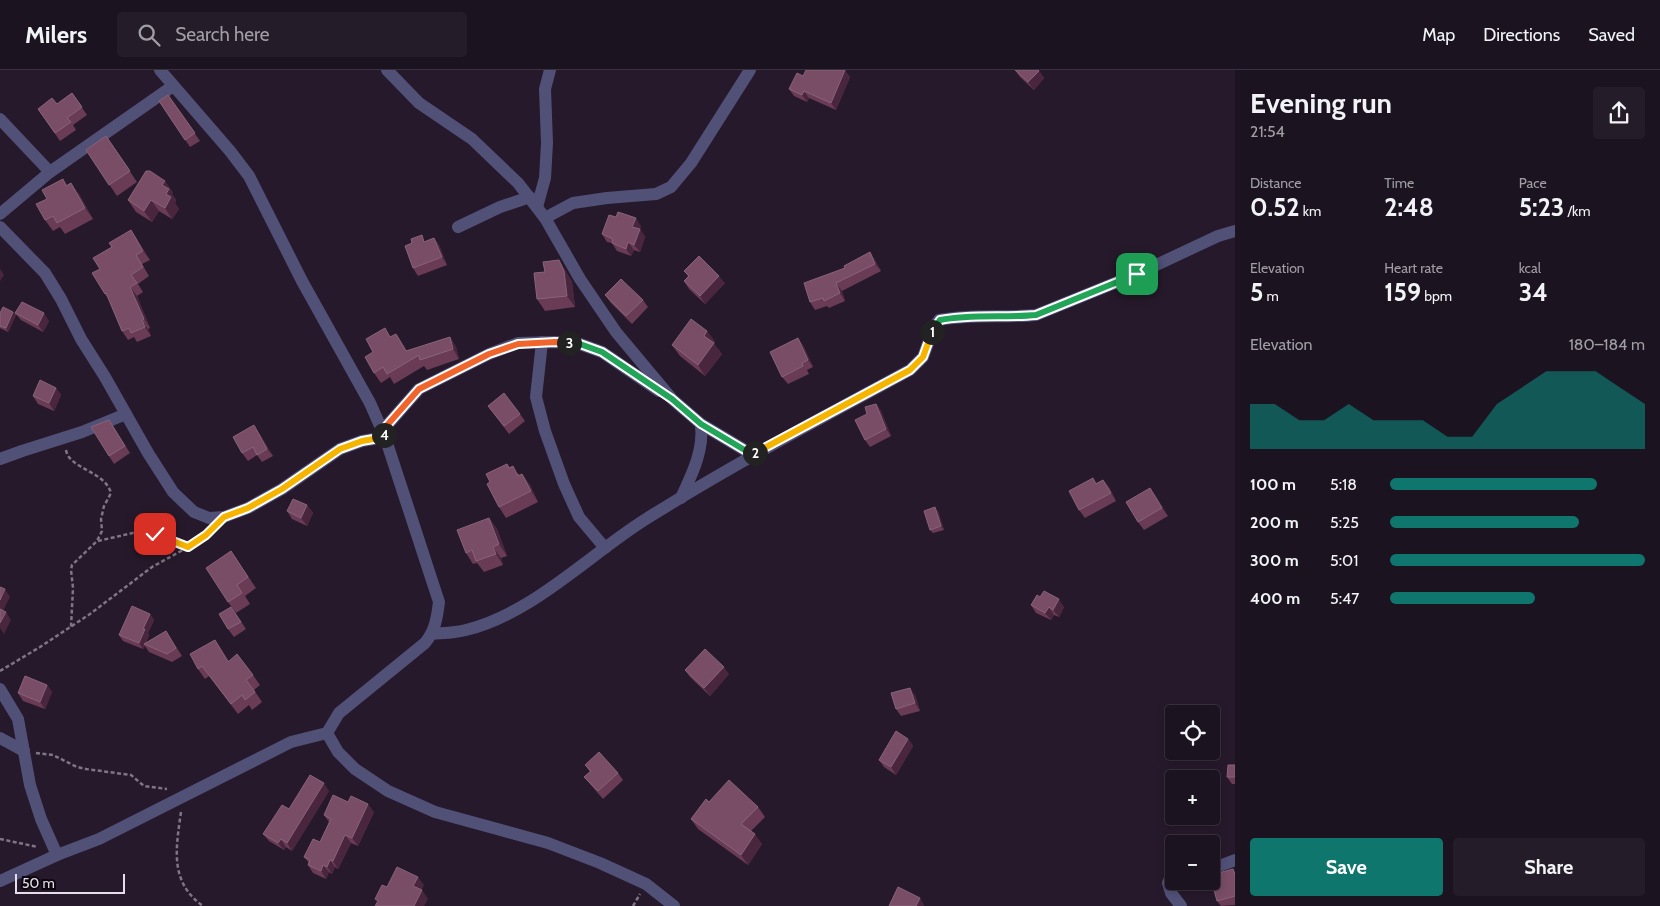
<!DOCTYPE html>
<meta charset="utf-8">
<style>
:root{--surface:#1c1320;--page:#251c29;--text:#f1f3f6;--muted:#a09ea5;--line:#3a323e;--accent:#0f766e}
body{margin:0;font-family:Cabin,sans-serif;background:var(--page);color:var(--text);height:100vh;display:flex;flex-direction:column;font-size:19px;white-space:nowrap}
*{box-sizing:border-box;margin:0}
p{font-size:16px;color:var(--muted)}
.icon{flex:none;width:28px;height:28px;fill:none;stroke:currentColor;stroke-width:2;stroke-linecap:round;stroke-linejoin:round}
.map{position:relative;flex:1;overflow:hidden}
.sheet{display:flex;flex-direction:column;background:var(--surface);width:425px}
.sheet>*{flex:none}
.controls{position:absolute;left:1165px;top:635px;display:grid;gap:10px}
.controls a{display:grid;place-items:center;width:55px;height:55px;border-radius:5px;background:var(--surface);box-shadow:0 2px 8px #0003,0 0 0 1px var(--line);font-size:25px}
.scale{position:absolute;left:15px;bottom:12px;width:110px;box-sizing:border-box;padding-left:5px;border:2px solid #e6ddea;border-top:0;font-size:14px;line-height:18px;white-space:nowrap;color:#e6ddea;-webkit-text-stroke:4px #0c060e;paint-order:stroke}
.pin{position:absolute;display:grid;place-items:center;width:42px;height:42px;color:#fff;margin:-21px;border-radius:10px;box-shadow:0 2px 8px #0006}
.km{position:absolute;width:25px;height:25px;margin:-12px;border-radius:50%;background:#222;color:#fff;font-size:14px;line-height:25px;text-align:center}
.round{display:grid;place-items:center;flex:none;width:52px;height:52px;border-radius:5px;background:var(--page)}
.headline{display:flex;align-items:center;justify-content:space-between;height:85px;padding:0 15px}
h1{font-size:28px;font-weight:800;line-height:38px}
.stats{display:grid;grid-template-columns:repeat(3,1fr);gap:8px;height:85px;padding:5px 15px}
.stats div{display:grid;align-content:center}
.stats b{font-size:25px;font-weight:800}
.stats small{font-size:14px;font-weight:400}
.stats p{font-size:14px}
.chart{height:140px;padding:10px 15px}
.chart p{display:flex;justify-content:space-between}
.chart svg{width:100%;height:90px;margin-top:5px;fill:var(--accent);opacity:.7}
.cta{display:flex;gap:10px;margin-top:auto;padding:10px 15px}
.cta a{flex:1;height:58px;border-radius:5px;background:var(--accent);color:#fff;font-size:20px;font-weight:800;line-height:58px;text-align:center}
.cta a+a{background:var(--page);color:var(--text)}
ul{padding:0 15px;list-style:none;font-size:16px}
li{display:grid;grid-template-columns:80px 60px 1fr;align-items:center;height:38px}
li i{height:12px;border-radius:6px;background:var(--accent)}
header{display:flex;align-items:center;gap:30px;box-sizing:border-box;height:70px;padding:0 25px;background:var(--surface);border-bottom:1px solid var(--line)}
header strong{font-size:24px}
nav{display:flex;gap:28px;margin-inline-start:auto;font-size:18px}
.search{width:350px;height:45px;background:var(--page);display:flex;align-items:center;gap:12px;box-sizing:border-box;padding:0 18px;border-radius:5px;color:var(--muted);font-size:19px}
main{display:flex;flex:1;min-height:0}
.map>svg:first-child{display:block}
.lines{fill:none;stroke-linecap:round;stroke-linejoin:round}
.path{stroke:#807584;stroke-width:2.5;stroke-dasharray:4 2.5;stroke-linecap:butt}
.minor{stroke:#515178;stroke-width:12}
.wall{fill:#6a3b55}
.shaded-wall{fill:#49263e}
.building{fill:#784d65;stroke:#89637a}
.split-1-casing{stroke:#fff;stroke-width:10}
.split-2-casing{stroke:#fff;stroke-width:10}
.split-3-casing{stroke:#fff;stroke-width:10}
.split-4-casing{stroke:#fff;stroke-width:10}
.split-5-casing{stroke:#fff;stroke-width:10}
.split-1{stroke:#22a559;stroke-width:6}
.split-2{stroke:#f5b400;stroke-width:6}
.split-3{stroke:#22a559;stroke-width:6}
.split-4{stroke:#f0652b;stroke-width:6}
.split-5{stroke:#f5b400;stroke-width:6}
</style>
<header>
<strong>Milers</strong>
<div class="search"><svg class="icon" aria-label="search" viewBox="0 0 24 24"><circle cx="10" cy="10" r="6"/><path d="M15 15l6 6"/></svg>Search here</div>
<nav><a>Map</a><a>Directions</a><a>Saved</a></nav>
</header>
<main>
<div class="map">
<svg width="1235" height="836" viewBox="0 0 1235 836">
<rect width="100%" height="100%" fill="#26192b"/>
<g class="lines">
<g class="path">
<path d="M 66,380 C 69,399 105,401 111,423 L 104,436 L 101,449 L 102,461 L 97,471 L 72,495 L 71,500 L 73,518 L 71,557"/>
<polyline points="98,471 137,462 155,464 188,477"/>
<polyline points="0,601 40,577 90,544 152,497 181,481 209,462"/>
<polyline points="36,683 53,685 77,697 86,699 131,705 144,716 167,719"/>
<path d="M 181,742 C 176,778 169,812 203,836"/>
<polyline points="0,769 38,777"/>
<polyline points="633,836 640,824"/>
</g>
<g class="minor">
<path d="M 160,0 L 230,81 L 249,106 L 302,211 L 370,333 L 385,367 L 439,532 C 437,548 435,561 425,573 L 339,643 L 327,663 L 338,682 L 355,699 L 388,721 L 435,742 L 548,773 L 600,793 L 646,814 L 674,836"/>
<polyline points="387,0 419,33 472,69 518,113 545,148 580,209 616,262 672,329 701,354 753,385"/>
<polyline points="0,49 50,102"/>
<polyline points="537,137 545,108 547,73 545,19 550,0"/>
<polyline points="0,144 50,102 173,16"/>
<polyline points="545,148 573,133 607,128 656,124 671,117 691,93 750,0"/>
<polyline points="0,157 45,203 61,229 81,269 105,307 148,383 173,422 194,442 209,448 224,447 248,438 282,419 340,379 362,371 385,367"/>
<polyline points="458,157 500,137 530,127"/>
<polyline points="542,272 536,327 545,361 564,414 579,447 605,478"/>
<polyline points="382,361 419,319 489,284 518,273 555,272 580,274 602,282 659,321"/>
<polyline points="0,389 22,381 82,362 126,344"/>
<path d="M 681,428 C 692,404 704,381 701,354"/>
<path d="M 432,564 C 443,563 455,563 466,560 C 532,544 590,484 646,449 C 732,395 821,348 910,300 L 923,287 L 934,257 L 939,250 C 972,244 1004,248 1036,245 L 1137,204 L 1218,166 L 1235,161"/>
<polyline points="0,619 18,649 30,715 41,749 57,785"/>
<polyline points="0,668 24,681"/>
<polyline points="1211,799 1235,790"/>
<polyline points="1174,806 1171,807 1168,813 1171,823 1181,836"/>
<polyline points="0,811 57,785 99,769 291,672 327,663"/>
</g>
</g>
<g class="wall">
<polygon points="1015,0 1039,1 1044,8 1034,20 1020,7"/>
<polygon points="803,6 850,7 836,40 809,28 807,32 794,26 789,19"/>
<polygon points="72,23 87,45 73,55 76,60 60,71 38,39 57,34"/>
<polygon points="168,25 200,71 190,77 159,31"/>
<polygon points="106,66 137,112 117,126 86,80"/>
<polygon points="63,109 67,115 79,124 93,149 65,164 60,157 53,161 45,150 47,129"/>
<polygon points="173,122 172,124 176,130 175,133 179,139 172,149 159,141 152,152 136,142 128,130"/>
<polygon points="641,156 640,159 645,167 640,182 634,180 631,186 617,181 612,173 607,172 602,164"/>
<polygon points="131,160 150,190 142,194 149,206 138,214 143,222 137,226 150,258 148,259 151,266 137,272 134,267 128,270 122,261 110,231 105,224 100,199 112,177"/>
<polygon points="434,168 439,175 447,195 418,206 413,198 426,171"/>
<polygon points="870,182 875,190 881,201 842,221 845,231 829,238 827,236 815,240 810,232 845,198"/>
<polygon points="559,190 572,212 575,237 545,241 537,229 545,202"/>
<polygon points="684,201 725,213 705,234 689,219 684,211 688,206"/>
<polygon points="605,225 643,230 648,237 632,254 611,233"/>
<polygon points="13,242 16,245 8,262 0,258 0,243"/>
<polygon points="15,243 49,251 43,262 21,250"/>
<polygon points="707,261 715,272 714,274 722,284 705,306 680,286 672,275"/>
<polygon points="396,264 407,281 450,267 456,277 459,289 427,300 424,296 394,314 390,307 381,313 374,303 373,282 391,267"/>
<polygon points="803,275 813,297 807,300 809,304 788,314 782,307"/>
<polygon points="56,318 61,325 54,341 38,334 33,326"/>
<polygon points="876,334 881,341 891,366 870,377 865,370 867,344"/>
<polygon points="488,336 520,344 525,351 509,364"/>
<polygon points="109,350 130,383 114,394 109,386"/>
<polygon points="259,363 273,386 262,392 257,385 248,391 242,383"/>
<polygon points="507,394 510,398 520,405 522,404 530,415 538,432 506,448 499,437 490,412"/>
<polygon points="1103,410 1109,417 1116,431 1085,448 1079,440 1096,413"/>
<polygon points="1150,418 1168,446 1144,460 1138,452"/>
<polygon points="307,435 313,443 307,456 292,449 287,441"/>
<polygon points="938,441 944,460 933,463 930,460"/>
<polygon points="489,448 497,459 507,486 501,488 503,495 484,502 477,493 473,494 466,483"/>
<polygon points="231,481 256,518 245,526 250,534 236,543 228,532"/>
<polygon points="1031,535 1064,537 1059,547 1054,545 1051,550 1036,543"/>
<polygon points="150,544 154,550 148,563 149,565 146,573 166,561 182,586 172,592 149,582 145,576 143,579 123,571 119,565"/>
<polygon points="236,544 246,559 234,567 228,559"/>
<polygon points="215,570 229,591 253,605 260,615 254,620 262,632 252,640 249,635 238,644 209,606 205,609 198,599"/>
<polygon points="685,600 729,604 710,626 690,607"/>
<polygon points="47,615 52,622 45,639 23,631 18,623"/>
<polygon points="915,625 920,641 901,646 896,639"/>
<polygon points="908,669 913,676 896,705 884,697 879,690"/>
<polygon points="585,695 618,703 623,710 603,729 590,714 584,707 590,702"/>
<polygon points="1235,695 1235,714 1232,714 1227,707"/>
<polygon points="329,721 292,781 286,777 284,780 269,771 263,764"/>
<polygon points="348,732 374,742 358,776 351,773 338,799 335,797 332,804 329,802 326,809 313,803 308,795 309,793 304,787 320,772 329,752 324,745"/>
<polygon points="709,732 758,737 765,747 751,761 762,774 748,795 698,759 691,749"/>
<polygon points="1233,799 1235,802 1235,835 1221,836 1217,831"/>
</g>
<g class="shaded-wall">
<polygon points="845,0 850,7 836,40 831,33"/>
<polygon points="1039,1 1044,8 1034,20 1028,12"/>
<polygon points="804,21 809,28 807,32 802,25"/>
<polygon points="165,111 173,122 172,124 176,130 175,133 179,139 172,149 165,138 166,124 162,115"/>
<polygon points="71,113 79,124 93,149 85,138"/>
<polygon points="151,130 159,141 152,152 144,141"/>
<polygon points="636,148 641,156 638,164 632,157"/>
<polygon points="640,159 645,167 640,182 634,175"/>
<polygon points="131,160 137,169 150,190 143,181"/>
<polygon points="434,168 439,175 447,195 442,187"/>
<polygon points="628,172 634,180 631,186 626,179"/>
<polygon points="870,182 875,190 881,201 875,194"/>
<polygon points="559,190 572,212 575,237 567,226"/>
<polygon points="0,199 4,205 0,211"/>
<polygon points="719,206 725,213 705,234 700,226"/>
<polygon points="836,213 842,221 845,231 840,223"/>
<polygon points="130,217 137,226 150,258 144,249"/>
<polygon points="13,242 16,245 8,262 6,258"/>
<polygon points="44,243 49,251 43,262 38,255"/>
<polygon points="142,250 148,259 151,266 145,257"/>
<polygon points="707,261 715,272 714,274 722,284 705,306 698,295 704,266"/>
<polygon points="396,264 403,274 412,291 406,281"/>
<polygon points="450,267 456,277 459,289 453,279"/>
<polygon points="798,268 803,275 813,297 808,290"/>
<polygon points="56,318 61,325 54,341 49,333"/>
<polygon points="876,334 881,341 891,366 886,359"/>
<polygon points="254,355 259,363 273,386 267,379"/>
<polygon points="522,404 530,415 538,432 531,421"/>
<polygon points="1103,410 1109,417 1116,431 1111,423"/>
<polygon points="1150,418 1156,426 1168,446 1162,438"/>
<polygon points="307,435 313,443 307,456 301,448"/>
<polygon points="935,437 938,441 944,460 941,456"/>
<polygon points="489,448 497,459 507,486 499,474"/>
<polygon points="493,477 501,488 503,495 496,484"/>
<polygon points="5,519 10,527 1,545 0,543 0,530"/>
<polygon points="1059,529 1064,537 1059,547 1053,540"/>
<polygon points="1049,537 1054,545 1051,550 1045,543"/>
<polygon points="6,542 11,550 4,564 0,558 0,553"/>
<polygon points="150,544 154,550 148,563 149,565 145,575 144,574 145,576 143,579 139,573 143,559"/>
<polygon points="215,570 222,580 235,602 228,592"/>
<polygon points="724,597 729,604 710,626 704,618"/>
<polygon points="47,615 52,622 45,639 40,632"/>
<polygon points="910,618 915,625 920,641 915,633"/>
<polygon points="908,669 913,676 896,705 891,697"/>
<polygon points="324,713 329,721 292,781 287,773"/>
<polygon points="368,734 374,742 358,776 352,768"/>
<polygon points="755,764 762,774 748,795 741,785"/>
<polygon points="345,765 351,773 338,799 333,791"/>
<polygon points="281,769 286,777 284,780 278,773"/>
<polygon points="330,790 335,797 332,804 327,797"/>
<polygon points="323,795 329,802 326,809 321,801"/>
<polygon points="418,807 424,815 422,820 428,829 424,836 414,836 413,816"/>
<polygon points="920,828 924,835 924,836 916,836"/>
</g>
<g class="building">
<polygon points="806,0 845,0 831,33 804,21 802,25 789,19 797,3 803,6"/>
<polygon points="1015,0 1038,0 1039,1 1028,12"/>
<polygon points="72,23 82,37 67,48 71,52 55,63 38,39 52,28 57,34"/>
<polygon points="168,25 195,63 185,70 159,31"/>
<polygon points="106,66 130,101 109,115 86,80"/>
<polygon points="146,101 150,101 165,111 162,115 169,119 166,124 171,127 165,138 151,130 144,141 128,130"/>
<polygon points="63,109 66,116 71,113 85,138 57,153 53,146 45,150 36,134 47,129 42,120"/>
<polygon points="618,142 636,148 632,157 640,159 634,175 628,172 626,179 612,173 613,169 602,164 609,145 616,147"/>
<polygon points="131,160 143,181 136,185 143,197 131,205 137,213 130,217 144,249 142,250 145,257 131,263 129,258 122,261 106,223 105,224 92,203 100,199 93,188 112,177 109,173"/>
<polygon points="422,165 424,172 434,168 442,187 413,198 405,176 412,173 411,169"/>
<polygon points="870,182 875,194 836,213 840,223 824,231 823,228 810,232 804,213 845,198 844,196"/>
<polygon points="699,186 719,206 700,226 684,211 689,206 684,201"/>
<polygon points="559,190 564,201 567,226 537,229 534,203 545,202 543,192"/>
<polygon points="621,209 643,230 626,246 605,225"/>
<polygon points="22,232 44,243 38,255 15,243"/>
<polygon points="3,237 13,242 6,258 0,256 0,243"/>
<polygon points="691,249 707,261 704,266 714,273 698,295 672,275"/>
<polygon points="385,258 390,267 396,264 406,281 450,267 453,279 420,290 419,285 387,304 383,297 374,303 365,287 373,282 366,269"/>
<polygon points="798,268 808,290 802,293 803,296 782,307 770,282"/>
<polygon points="40,310 56,318 49,333 33,326"/>
<polygon points="504,323 520,344 504,356 488,336"/>
<polygon points="876,334 886,359 865,370 855,350 867,344 865,337"/>
<polygon points="109,350 125,376 109,386 91,357"/>
<polygon points="254,355 267,379 257,385 253,377 242,383 233,367"/>
<polygon points="507,394 509,398 513,396 518,406 522,404 531,421 499,437 487,414 490,412 486,404"/>
<polygon points="1093,408 1096,414 1103,410 1111,423 1079,440 1069,421"/>
<polygon points="1150,418 1162,438 1138,452 1126,432"/>
<polygon points="293,429 307,435 301,448 287,441"/>
<polygon points="935,437 941,456 930,460 924,441"/>
<polygon points="489,448 499,474 493,477 496,484 476,491 472,480 466,483 457,460"/>
<polygon points="231,481 248,507 237,515 242,523 228,532 206,498"/>
<polygon points="0,517 5,519 0,530"/>
<polygon points="1044,521 1059,529 1053,540 1049,537 1045,543 1031,535 1037,525 1040,527"/>
<polygon points="132,536 150,544 143,559 145,559 139,573 119,565"/>
<polygon points="231,537 241,552 228,559 219,544"/>
<polygon points="0,539 6,542 0,553"/>
<polygon points="166,561 176,578 167,584 144,574"/>
<polygon points="215,570 228,592 237,584 253,605 246,610 255,622 245,630 242,625 231,634 202,596 198,599 190,584"/>
<polygon points="705,579 724,597 704,618 685,600"/>
<polygon points="25,606 47,615 40,632 18,623"/>
<polygon points="910,618 915,633 896,639 891,623"/>
<polygon points="896,661 908,669 891,697 879,690"/>
<polygon points="599,682 618,703 598,721 584,707 591,701 585,695"/>
<polygon points="1228,695 1235,695 1235,707 1227,707"/>
<polygon points="310,705 324,713 287,773 281,769 278,773 263,764 282,735 289,739"/>
<polygon points="729,710 758,737 741,754 755,764 741,785 691,749 706,729 709,732"/>
<polygon points="333,725 348,732 351,726 368,734 352,768 345,765 333,791 330,790 327,797 323,795 321,801 308,795 310,790 304,787 313,769 320,772 331,749 324,745"/>
<polygon points="397,797 418,807 413,816 422,820 414,836 375,836 378,831 375,829 382,815 387,817"/>
<polygon points="1233,799 1235,805 1235,826 1217,831 1211,809 1211,805"/>
<polygon points="898,817 920,828 916,836 889,836"/>
</g>
<g class="lines">
<defs>
<path id="split-1" d="M 932,262 L 940,250 C 972,244 1004,248 1036,245 L 1137,204"/>
<polyline id="split-2" points="755,383 910,300 923,287 932,262"/>
<polyline id="split-3" points="569,273 580,274 602,282 672,329 701,354 753,385 755,383"/>
<polyline id="split-4" points="384,365 382,361 419,319 489,284 518,274 555,272 569,273"/>
<polyline id="split-5" points="155,464 188,477 206,465 224,447 248,438 282,419 340,379 362,371 385,367 384,365"/>
</defs>
<use href="#split-1" class="split-1-casing"/>
<use href="#split-2" class="split-2-casing"/>
<use href="#split-3" class="split-3-casing"/>
<use href="#split-4" class="split-4-casing"/>
<use href="#split-5" class="split-5-casing"/>
<use href="#split-1" class="split-1"/>
<use href="#split-2" class="split-2"/>
<use href="#split-3" class="split-3"/>
<use href="#split-4" class="split-4"/>
<use href="#split-5" class="split-5"/>
</g>
</svg>
<div class="controls">
<a><svg class="icon" aria-label="locate" viewBox="0 0 24 24"><circle cx="12" cy="12" r="6"/><path d="M12 2v4M12 18v4M2 12h4M18 12h4"/></svg></a>
<a>+</a>
<a>−</a>
</div>
<div class="scale">50 m</div>
<div class="pin" style="left:1137px;top:204px;background:#1e9e55"><svg class="icon" aria-label="arrive" viewBox="0 0 24 24"><path d="M6 21V4h12l-3 4 3 4H6"/></svg></div>
<div class="pin" style="left:155px;top:464px;background:#d93025"><svg class="icon" aria-label="check" viewBox="0 0 24 24"><path d="M5 12l5 5 9-10"/></svg></div>
<b class="km" style="left:932px;top:262px">1</b>
<b class="km" style="left:755px;top:383px">2</b>
<b class="km" style="left:569px;top:273px">3</b>
<b class="km" style="left:384px;top:365px">4</b>
</div>
<section class="sheet">
<div class="headline"><div><h1>Evening run</h1><p>21:54</p></div><a class="round"><svg class="icon" aria-label="share" viewBox="0 0 24 24"><path d="M12 15V3M7 8l5-5 5 5M5 13v7h14v-7"/></svg></a></div>
<div class="stats">
<div><p>Distance</p><b>0.52<small> km</small></b></div>
<div><p>Time</p><b>2:48</b></div>
<div><p>Pace</p><b>5:23<small> /km</small></b></div>
</div>
<div class="stats">
<div><p>Elevation</p><b>5<small> m</small></b></div>
<div><p>Heart rate</p><b>159<small> bpm</small></b></div>
<div><p>kcal</p><b>34</b></div>
</div>
<div class="chart"><p><span>Elevation</span>180–184 m</p>
<svg viewBox="0 0 160 44" preserveAspectRatio="none"><path d="M0 44V22L10 22L20 30L30 30L40 22L50 30L60 30L70 30L80 38L90 38L100 22L110 14L120 6L130 6L140 6L150 14L160 22V44z"/></svg>
</div>
<ul>
<li><b>100 m</b>5:18<i style="width:81%"></i></li>
<li><b>200 m</b>5:25<i style="width:74%"></i></li>
<li><b>300 m</b>5:01<i style="width:100%"></i></li>
<li><b>400 m</b>5:47<i style="width:57%"></i></li>
</ul>
<div class="cta"><a>Save</a><a>Share</a></div>
</section>
</main>
